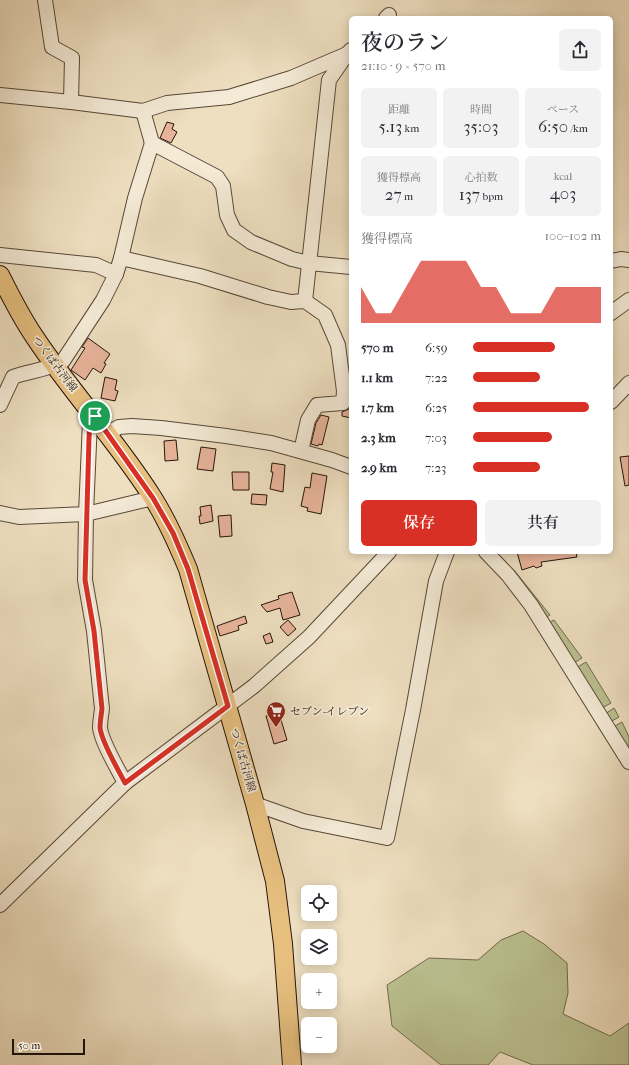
<!DOCTYPE html>
<html lang="ja">
<meta charset="utf-8">
<style>
:root{--surface:#fff;--page:#f2f2f3;--text:#2b2b33;--muted:#7c7c81;--accent:#d93025}
body{margin:0;font-family:"IM FELL French Canon","Noto Serif JP",serif;background:var(--page);color:var(--text);height:100vh;display:flex;flex-direction:column;font-size:15px;white-space:nowrap}
*{box-sizing:border-box;margin:0}
p{font-size:13px;color:var(--muted)}
.icon{flex:none;width:22px;height:22px;fill:none;stroke:currentColor;stroke-width:2;stroke-linecap:round;stroke-linejoin:round}
.map{position:relative;flex:1;overflow:hidden}
.drawer{position:absolute;left:349px;top:16px;width:264px;height:538px;display:flex;flex-direction:column;background:var(--surface);border-radius:6px;box-shadow:0 2px 10px #0003}
.drawer>*{flex:none}
.fabs{position:absolute;left:301px;top:885px;display:grid;gap:8px}
.fabs a{display:grid;place-items:center;width:36px;height:36px;border-radius:6px;background:var(--surface);box-shadow:0 2px 10px #0003;font-size:20px}
.scale{position:absolute;left:12px;bottom:10px;width:73px;box-sizing:border-box;padding-left:4px;border:2px solid #25150a;border-top:0;font-size:11px;line-height:14px;white-space:nowrap;color:#25150a;-webkit-text-stroke:3px #f4ead6;paint-order:stroke}
.pin{position:absolute;display:grid;place-items:center;width:34px;height:34px;color:#fff;margin:-17px;border:2px solid #fff;border-radius:50%;box-shadow:0 1px 4px #0007}
.round{display:grid;place-items:center;flex:none;width:42px;height:42px;border-radius:6px;background:var(--page)}
.head{display:flex;align-items:center;justify-content:space-between;height:68px;padding:0 12px}
h1{font-size:22px;font-weight:600;line-height:30px}
.figures{display:grid;grid-template-columns:repeat(3,1fr);gap:6px;height:68px;padding:4px 12px}
.figures div{display:grid;align-content:center;border-radius:6px;background:var(--page);text-align:center}
.figures b{font-size:17px;font-weight:600}
.figures small{font-size:11px;font-weight:400}
.figures p{font-size:11px}
.chart{height:112px;padding:8px 12px}
.chart p{display:flex;justify-content:space-between}
.chart svg{width:100%;height:72px;margin-top:4px;fill:var(--accent);opacity:.7}
.button{display:flex;gap:8px;margin-top:auto;padding:8px 12px}
.button a{flex:1;height:46px;border-radius:6px;background:var(--accent);color:#fff;font-size:16px;font-weight:600;line-height:46px;text-align:center}
.button a+a{background:var(--page);color:var(--text)}
ul{padding:0 12px;list-style:none;font-size:13px}
li{display:grid;grid-template-columns:64px 48px 1fr;align-items:center;height:30px}
li i{height:10px;border-radius:5px;background:var(--accent)}
.map>svg:first-child{display:block}
.green{fill:#bbc191;stroke:#706b4e}
.building{fill:#e8b49b;stroke:#25150a}
.lines{fill:none;stroke-linecap:round;stroke-linejoin:round}
.minor-casing{stroke:#574838;stroke-width:16}
.major-casing{stroke:#25150a;stroke-width:20}
.minor{stroke:#f4ead6;stroke-width:14}
.major{stroke:#e7c080;stroke-width:18}
.route-casing{stroke:#fff;stroke-width:8}
.route{stroke:#d93025;stroke-width:5}
.labels{text-anchor:middle;dominant-baseline:central;stroke-width:3.5;stroke-linejoin:round;paint-order:stroke}
.street-label{font-size:11px;fill:#25150a;stroke:#f4ead6}
.poi-label{font-size:11px;fill:#25150a;stroke:#f4ead6;text-anchor:start}
</style>
<div class="map">
<svg width="629" height="1065" viewBox="0 0 629 1065">
<rect width="100%" height="100%" fill="#eedfc0"/>
<filter id="stains"><feTurbulence type="fractalNoise" baseFrequency=".005" numOctaves="4"/><feColorMatrix values="0 0 0 0 .2 0 0 0 0 .09 0 0 0 0 .02 0 0 0 .5 -.17"/></filter>
<radialGradient id="worn" r=".72"><stop offset=".6" stop-color="#630" stop-opacity="0"/><stop offset="1" stop-color="#630" stop-opacity=".3"/></radialGradient>
<g class="green">
<polygon points="514,570 550,615 545,618 512,571"/>
<polygon points="554,620 582,658 574,663 548,623"/>
<polygon points="586,662 611,703 602,708 576,668"/>
<polygon points="614,708 619,717 610,722 605,714"/>
<polygon points="622,722 629,737 629,749 628,749 614,729 615,726"/>
<polygon points="523,931 544,944 567,963 568,993 563,1014 610,1036 629,1023 629,1065 533,1065 500,1052 488,1065 441,1065 392,1026 387,985 429,958 478,960 501,940"/>
</g>
<g class="building">
<polygon points="167,122 174,124 172,129 177,132 171,143 160,138"/>
<polygon points="88,338 110,354 104,363 106,364 101,373 93,368 85,380 71,370 85,348 82,347"/>
<polygon points="105,377 117,380 115,390 118,391 115,401 101,398"/>
<polygon points="349,409 351,409 351,418 342,416 342,412"/>
<polygon points="321,415 329,417 322,445 319,444 318,446 311,444 316,423"/>
<polygon points="176,440 178,460 165,461 164,441"/>
<polygon points="201,447 216,449 213,471 197,469"/>
<polygon points="629,456 629,485 625,486 620,457"/>
<polygon points="272,463 285,465 283,492 270,489 273,472 271,472"/>
<polygon points="232,472 249,472 249,490 233,490"/>
<polygon points="312,473 327,476 321,514 307,511 308,508 301,506 305,487 310,488"/>
<polygon points="252,494 267,495 266,505 251,504"/>
<polygon points="211,505 213,521 200,524 199,516 201,516 200,507"/>
<polygon points="231,515 232,536 220,537 218,516"/>
<polygon points="517,552 576,552 577,557 541,562 542,566 536,568 534,566 522,570"/>
<polygon points="292,592 300,615 283,620 280,608 267,612 261,605 279,599 278,596"/>
<polygon points="245,616 247,623 238,626 239,630 220,636 217,626"/>
<polygon points="288,620 296,629 288,636 280,627"/>
<polygon points="270,633 273,642 266,644 263,636"/>
<polygon points="279,713 287,740 274,744 266,716"/>
</g>
<g class="lines">
<defs>
<g id="minor">
<polyline points="386,18 389,15"/>
<polyline points="0,95 71,102 72,58 52,47 45,0"/>
<polyline points="71,102 143,111 167,103 229,97 291,78 347,54 351,50"/>
<polyline points="143,111 152,143 217,177 223,186 227,215 234,230 251,242 292,259 309,263 351,267"/>
<polyline points="0,255 96,265 116,274"/>
<polyline points="121,258 200,276 268,297 291,302 305,301 325,315 338,345 344,391 343,403 317,405 308,420 301,451"/>
<polyline points="611,261 621,259 629,260"/>
<polyline points="305,301 329,80 347,54"/>
<polyline points="611,313 629,300"/>
<polyline points="611,402 629,383"/>
<path d="M 0,405 L 13,377 C 29,371 48,370 63,361 L 103,300 L 116,274 L 121,258 L 135,198 L 152,143"/>
<polyline points="108,433 119,427 132,426 161,428 226,436 271,443 332,460 351,467"/>
<polyline points="0,513 19,517 86,514 90,421 95,416"/>
<polyline points="486,552 508,575 531,605 629,762"/>
<path d="M 125,783 C 118,769 102,743 100,728 C 100,722 101,716 102,709 L 94,631 L 85,580 L 86,514 L 153,498"/>
<polyline points="255,804 303,821 387,838 413,710 436,581 447,552"/>
<polyline points="0,905 125,783 254,686 309,637 389,552"/>
</g>
<path id="major" d="M 0,275 C 10,295 21,317 34,336 C 71,392 117,441 153,498 C 167,520 178,545 188,569 L 255,804 L 275,881 L 283,944 L 292,1065"/>
</defs>
<use href="#minor" class="minor-casing"/>
<use href="#major" class="major-casing"/>
<use href="#minor" class="minor"/>
<use href="#major" class="major"/>
</g>
<g class="lines">
<defs>
<path id="route" d="M 95,416 L 153,498 L 173,533 L 188,569 L 228,706 L 125,783 C 118,769 102,743 100,728 C 100,722 101,716 102,709 L 94,631 L 85,580 L 89,438 L 90,421 Z"/>
</defs>
<use href="#route" class="route-casing"/>
<use href="#route" class="route"/>
</g>
<defs>
<symbol id="supermarket-pin" viewBox="-11 -11 22 30"><path d="M0 17L-7.5 6A9.5 9.5 0 1 1 7.5 6Z" fill="#8f2418" stroke="#f4ead6"/><path d="M-6-5.5h2.5l.6 2H6L4.5 2H-2.5L-4.4-4H-6ZM-1.5 3.2a1.3 1.3 0 1 0 .1 0ZM3 3.2a1.3 1.3 0 1 0 .1 0Z" fill="#fff"/></symbol>
</defs>
<g fill-rule="evenodd">
<use href="#supermarket-pin" x="265" y="700" width="22" height="30"/>
</g>
<g class="labels">
<g class="street-label">
<text transform="translate(55 364) rotate(53)">つくば古河線</text>
<text transform="translate(243 760) rotate(74)">つくば古河線</text>
</g>
<g class="poi-label">
<text x="290" y="711">セブン-イレブン</text>
</g>
</g>
<rect width="100%" height="100%" filter="url(#stains)"/>
<rect width="100%" height="100%" fill="url(#worn)"/>
</svg>
<div class="fabs">
<a><svg class="icon" aria-label="locate" viewBox="0 0 24 24"><circle cx="12" cy="12" r="6"/><path d="M12 2v4M12 18v4M2 12h4M18 12h4"/></svg></a>
<a><svg class="icon" aria-label="layers" viewBox="0 0 24 24"><path d="M12 4l9 5-9 5-9-5zM3 14l9 5 9-5"/></svg></a>
<a>+</a>
<a>−</a>
</div>
<div class="scale">50 m</div>
<div class="pin" style="left:95px;top:416px;background:#1e9e55"><svg class="icon" aria-label="arrive" viewBox="0 0 24 24"><path d="M6 21V4h12l-3 4 3 4H6"/></svg></div>
<section class="drawer">
<div class="head"><div><h1>夜のラン</h1><p>21:10 · 9 × 570 m</p></div><a class="round"><svg class="icon" aria-label="share" viewBox="0 0 24 24"><path d="M12 15V3M7 8l5-5 5 5M5 13v7h14v-7"/></svg></a></div>
<div class="figures">
<div><p>距離</p><b>5.13<small> km</small></b></div>
<div><p>時間</p><b>35:03</b></div>
<div><p>ペース</p><b>6:50<small> /km</small></b></div>
</div>
<div class="figures">
<div><p>獲得標高</p><b>27<small> m</small></b></div>
<div><p>心拍数</p><b>137<small> bpm</small></b></div>
<div><p>kcal</p><b>403</b></div>
</div>
<div class="chart"><p><span>獲得標高</span>100–102 m</p>
<svg viewBox="0 0 160 44" preserveAspectRatio="none"><path d="M0 44V22L10 38L20 38L30 22L40 6L50 6L60 6L70 6L80 22L90 22L100 38L110 38L120 38L130 22L140 22L150 22L160 22V44z"/></svg>
</div>
<ul>
<li><b>570 m</b>6:59<i style="width:64%"></i></li>
<li><b>1.1 km</b>7:22<i style="width:52%"></i></li>
<li><b>1.7 km</b>6:25<i style="width:91%"></i></li>
<li><b>2.3 km</b>7:03<i style="width:62%"></i></li>
<li><b>2.9 km</b>7:23<i style="width:52%"></i></li>
</ul>
<div class="button"><a>保存</a><a>共有</a></div>
</section>
</div>
